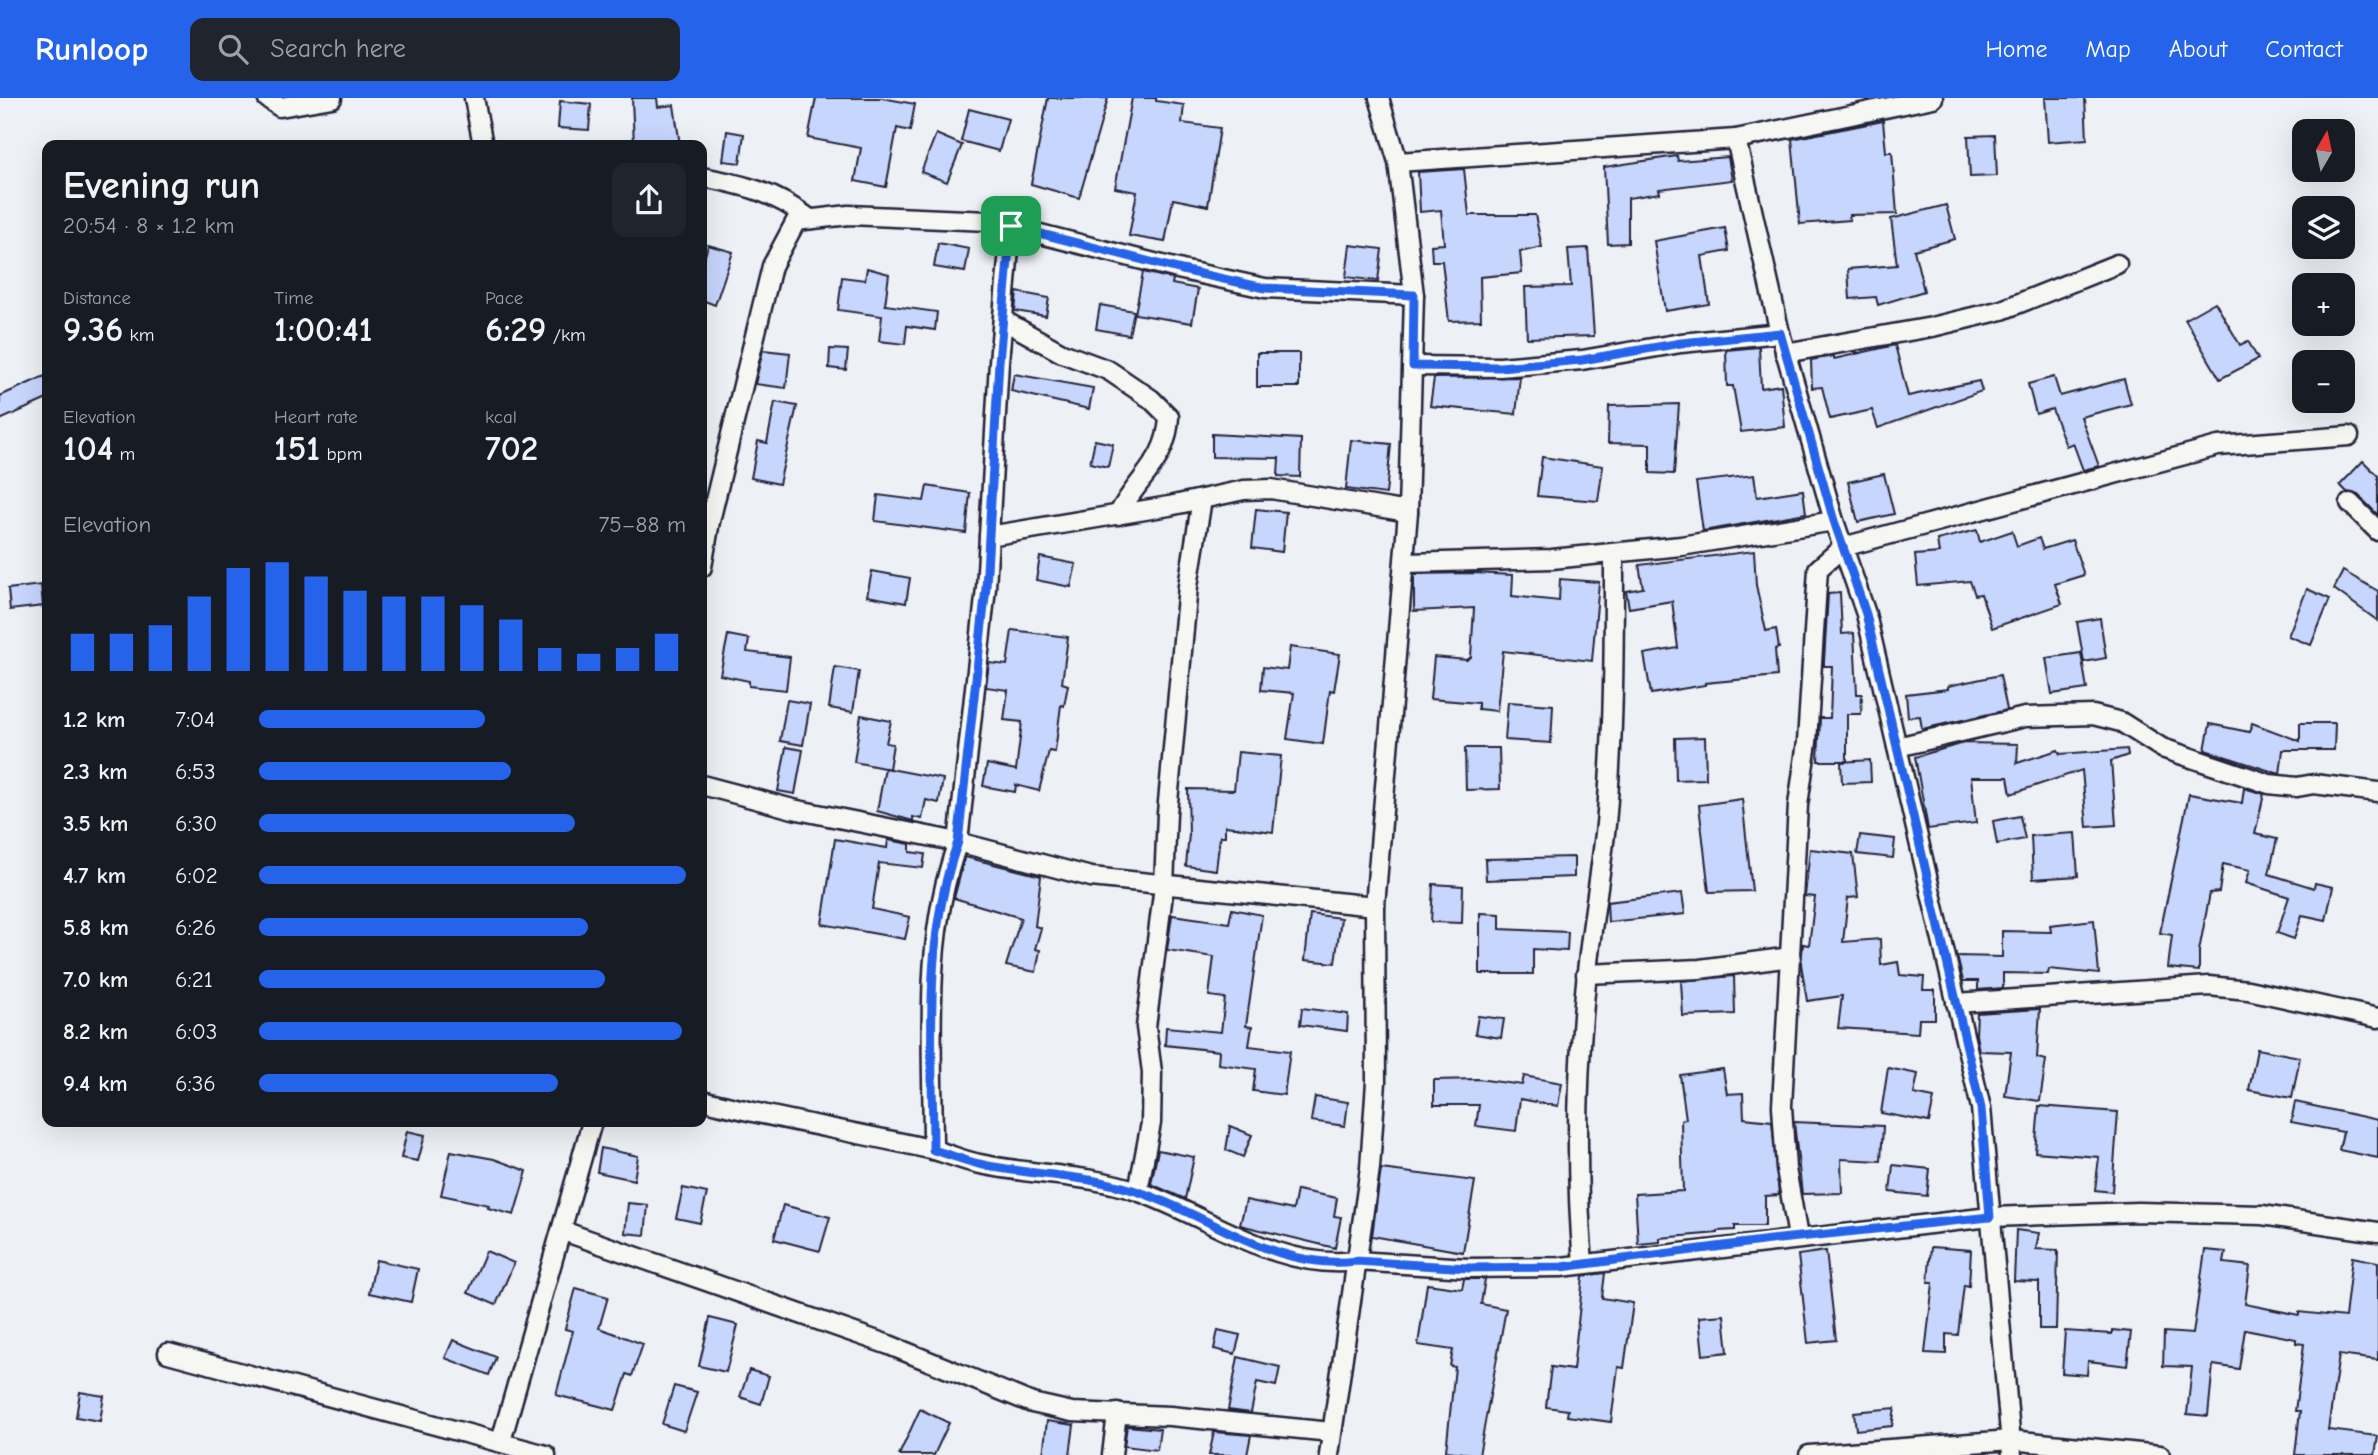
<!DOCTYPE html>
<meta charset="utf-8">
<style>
:root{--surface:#171b24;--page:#20242c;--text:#f1f3f6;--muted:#9ea1a6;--accent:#2563eb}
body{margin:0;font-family:"Comic Neue",sans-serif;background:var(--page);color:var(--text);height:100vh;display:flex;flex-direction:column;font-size:26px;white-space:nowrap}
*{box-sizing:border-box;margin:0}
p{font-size:23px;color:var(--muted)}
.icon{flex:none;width:38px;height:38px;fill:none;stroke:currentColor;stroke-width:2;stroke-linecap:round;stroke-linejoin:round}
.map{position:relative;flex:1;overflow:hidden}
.drawer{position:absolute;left:42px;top:42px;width:665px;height:987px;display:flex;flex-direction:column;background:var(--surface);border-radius:14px;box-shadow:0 7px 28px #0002}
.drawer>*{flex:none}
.needle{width:46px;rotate:9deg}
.fabs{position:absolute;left:2292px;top:21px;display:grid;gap:14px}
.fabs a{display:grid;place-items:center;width:63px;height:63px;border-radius:14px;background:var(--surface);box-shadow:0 7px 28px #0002;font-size:35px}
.pin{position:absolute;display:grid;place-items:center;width:60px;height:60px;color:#fff;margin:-30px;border-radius:14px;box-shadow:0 4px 10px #0006}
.round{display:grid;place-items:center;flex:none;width:74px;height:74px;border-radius:14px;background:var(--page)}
.overview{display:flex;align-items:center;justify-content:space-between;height:119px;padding:0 21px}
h1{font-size:38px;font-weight:800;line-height:52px}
.stats{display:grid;grid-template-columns:repeat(3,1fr);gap:10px;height:119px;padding:7px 21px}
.stats div{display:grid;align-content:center}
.stats b{font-size:35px;font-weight:800}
.stats small{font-size:19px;font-weight:400}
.stats p{font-size:19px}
.chart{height:196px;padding:14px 21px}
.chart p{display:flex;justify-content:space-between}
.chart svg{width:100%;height:126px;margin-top:7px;stroke:var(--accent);stroke-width:6}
ul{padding:0 21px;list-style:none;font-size:23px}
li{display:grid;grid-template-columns:112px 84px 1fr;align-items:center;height:52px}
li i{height:18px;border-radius:9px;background:var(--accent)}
header{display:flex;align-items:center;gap:42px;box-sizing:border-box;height:98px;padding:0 35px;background:var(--accent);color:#fff}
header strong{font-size:33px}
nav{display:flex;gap:38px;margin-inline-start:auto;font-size:24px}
.search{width:490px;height:63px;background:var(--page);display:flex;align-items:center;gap:18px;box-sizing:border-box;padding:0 24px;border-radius:14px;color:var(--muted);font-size:26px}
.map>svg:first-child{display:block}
.building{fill:#c7d6fd;stroke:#22223b;stroke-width:2}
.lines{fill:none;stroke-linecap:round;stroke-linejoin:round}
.street-casing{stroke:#22223b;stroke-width:23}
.street{stroke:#f6f6f2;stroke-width:18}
.route-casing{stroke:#fff;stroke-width:14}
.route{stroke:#2563eb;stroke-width:9}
</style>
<header>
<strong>Runloop</strong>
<div class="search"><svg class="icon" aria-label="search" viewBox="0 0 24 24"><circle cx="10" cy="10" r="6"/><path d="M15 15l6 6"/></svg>Search here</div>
<nav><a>Home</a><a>Map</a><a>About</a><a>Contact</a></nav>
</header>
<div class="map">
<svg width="2378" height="1357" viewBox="0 0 2378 1357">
<rect width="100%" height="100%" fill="#edf0f4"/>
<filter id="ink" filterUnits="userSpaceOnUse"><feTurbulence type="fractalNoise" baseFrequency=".0143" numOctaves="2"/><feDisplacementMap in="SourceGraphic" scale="14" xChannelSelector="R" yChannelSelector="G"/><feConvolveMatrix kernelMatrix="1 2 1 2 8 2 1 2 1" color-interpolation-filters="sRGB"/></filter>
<g filter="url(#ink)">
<g class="building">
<polygon points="632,0 657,0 658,9 674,7 680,47 634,47"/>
<polygon points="816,0 882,0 915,6 910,33 897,30 886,89 855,83 861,50 808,40"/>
<polygon points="1048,0 1108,0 1079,100 1031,86"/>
<polygon points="1132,0 1156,0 1156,3 1184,7 1182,25 1220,30 1208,108 1173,101 1165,144 1129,138 1137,94 1115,90"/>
<polygon points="2045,0 2085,0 2087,41 2048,44"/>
<polygon points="560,3 591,6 589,32 558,30"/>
<polygon points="969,11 1008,21 999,53 961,43"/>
<polygon points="1883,23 1886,54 1892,54 1897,116 1849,117 1850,122 1800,126 1792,41"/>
<polygon points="727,33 744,36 740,65 723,63"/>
<polygon points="936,36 962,47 947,84 921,74"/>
<polygon points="1995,37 1997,78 1970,79 1968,38"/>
<polygon points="1677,58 1678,63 1728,59 1732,82 1659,91 1660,95 1628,100 1628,145 1608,146 1604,69"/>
<polygon points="1464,71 1469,117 1535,117 1542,149 1520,154 1522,175 1480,179 1481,222 1449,223 1442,163 1432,163 1431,147 1444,146 1441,112 1420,114 1418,74"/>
<polygon points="1946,107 1955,141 1914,152 1924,193 1878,207 1876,199 1850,201 1848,171 1897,167 1891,121"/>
<polygon points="1725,130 1729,153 1702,158 1709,206 1665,213 1654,143"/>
<polygon points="938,145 969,151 965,174 934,169"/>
<polygon points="708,147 733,154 715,207 702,202 702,169"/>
<polygon points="1350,147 1382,151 1378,183 1346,179"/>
<polygon points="1588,150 1594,238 1527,240 1525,189 1571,188 1568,151"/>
<polygon points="867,170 889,176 885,207 937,214 935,232 907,228 905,246 879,243 882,218 838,212 842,179 865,182"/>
<polygon points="1143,174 1173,181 1172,186 1198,191 1192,225 1135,216"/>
<polygon points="1017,194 1049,200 1046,218 1015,213"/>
<polygon points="2215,204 2240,247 2248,243 2258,261 2220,281 2185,221"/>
<polygon points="1100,207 1134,213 1129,237 1096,231"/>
<polygon points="1895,247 1908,298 1979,283 1982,293 1878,330 1872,312 1830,321 1822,289 1812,290 1811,262 1834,258 1834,261"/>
<polygon points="1759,249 1761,290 1781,287 1785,329 1741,334 1733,288 1727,288 1726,252"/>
<polygon points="830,251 848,252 846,272 829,270"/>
<polygon points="763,252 790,255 786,290 755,286"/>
<rect x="1257" y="255" width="42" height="34"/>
<polygon points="1014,276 1093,290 1089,311 1011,293"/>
<polygon points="47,277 47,301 0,322 0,298"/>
<polygon points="1520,279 1516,316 1430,308 1434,280"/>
<polygon points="2054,279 2060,298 2124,281 2131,306 2081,319 2099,368 2083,372 2073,345 2066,348 2052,311 2036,316 2028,286"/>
<polygon points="775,304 797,308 779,386 751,380 758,343 767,345"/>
<polygon points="1679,306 1674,376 1650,375 1650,346 1608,345 1609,308"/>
<polygon points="1212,336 1301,341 1300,379 1278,378 1279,360 1212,359"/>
<polygon points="1095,342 1113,346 1108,369 1090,365"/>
<polygon points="1351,342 1391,346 1386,396 1346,391"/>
<polygon points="1542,359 1603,368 1598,403 1537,398"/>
<polygon points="2363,363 2378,378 2378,417 2358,397 2347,394 2340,387"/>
<polygon points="1884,376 1894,416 1858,424 1848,384"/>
<polygon points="1754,377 1757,399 1803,392 1806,415 1703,433 1696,384"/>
<polygon points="927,388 970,395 966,435 875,423 878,397 924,403"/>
<polygon points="1256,411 1286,414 1282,454 1252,450"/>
<polygon points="1977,432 1980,444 2012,433 2017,448 2039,440 2043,451 2072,442 2084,477 2055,486 2062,506 1992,530 1981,496 1975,497 1970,483 1918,488 1915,457 1939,455 1937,442"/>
<polygon points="1754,453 1756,487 1766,533 1776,531 1779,550 1775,551 1777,578 1705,585 1705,587 1651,596 1644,556 1678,550 1672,503 1629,510 1626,493 1643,490 1639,467"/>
<polygon points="1040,459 1076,466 1071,489 1036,482"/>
<polygon points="872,473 910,480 906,505 867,498"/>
<polygon points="2343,473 2378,493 2378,523 2334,491"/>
<polygon points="1473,475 1513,477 1512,498 1559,503 1560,481 1599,484 1592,563 1503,553 1497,613 1478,611 1478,605 1430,601 1434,559 1467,562 1471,559 1474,510 1414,513 1414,476"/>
<polygon points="41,487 43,508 10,512 8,491"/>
<polygon points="2307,491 2330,501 2311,547 2288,538"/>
<polygon points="1840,495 1842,536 1854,535 1857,596 1862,596 1861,616 1847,616 1847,663 1818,663 1820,620 1830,620 1832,568 1824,568 1824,564 1828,496"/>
<polygon points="2100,520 2106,560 2084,564 2077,524"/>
<polygon points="1012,532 1068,539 1062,585 1068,587 1064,608 1061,607 1055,654 1049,653 1039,693 1016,687 1015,694 983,688 987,666 1016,672 1022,624 1004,622 1008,592 986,589 989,565 1007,567"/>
<polygon points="728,537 749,541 747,554 790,559 786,592 749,588 749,583 720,577"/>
<polygon points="1290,549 1340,556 1334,593 1330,592 1323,646 1287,641 1294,595 1261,592 1263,569 1287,572"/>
<polygon points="2081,555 2087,591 2052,596 2046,560"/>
<polygon points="835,569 859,573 853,614 829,610"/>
<polygon points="2000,577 2007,612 1922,631 1920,618 1908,619 1906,596 1948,591 1948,588"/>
<polygon points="787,602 810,606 803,647 780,643"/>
<polygon points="1508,604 1553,607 1551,645 1505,642"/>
<polygon points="861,617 891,623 886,645 893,646 889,671 854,664"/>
<polygon points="2252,625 2300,643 2300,625 2335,625 2334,652 2283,652 2280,676 2205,652 2210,626 2249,634"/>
<polygon points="1705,639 1706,681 1676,682 1675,640"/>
<polygon points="1964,645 2018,646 2017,665 2058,652 2060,656 2127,651 2128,657 2111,663 2116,727 2087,729 2082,672 2011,696 2008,679 1971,679 1976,725 1928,731 1915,659"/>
<polygon points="786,649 803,652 795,696 778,693"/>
<polygon points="1465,650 1499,650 1500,691 1466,692"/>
<polygon points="1238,654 1281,658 1273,734 1225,728 1225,738 1220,738 1216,772 1186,768 1189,736 1188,691 1234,692"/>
<polygon points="1870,662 1871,684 1842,685 1841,664"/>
<polygon points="885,670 943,681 939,705 926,702 922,721 913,719 913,723 877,713"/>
<polygon points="2244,690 2264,696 2255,736 2277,741 2269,776 2314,790 2315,785 2333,789 2326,822 2302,817 2294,841 2277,835 2289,799 2246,785 2250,772 2223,766 2219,794 2210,795 2199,853 2199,873 2168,870 2172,837 2160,835 2189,696 2242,705"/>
<polygon points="1742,701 1752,793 1709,794 1699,707"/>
<polygon points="2020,718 2025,741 1997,746 1993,723"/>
<polygon points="2075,735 2078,778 2033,781 2031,738"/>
<polygon points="1860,737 1895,741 1893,760 1857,756"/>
<polygon points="835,741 887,750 888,742 910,746 910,754 925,756 923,770 879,765 872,811 910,819 905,841 822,826"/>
<polygon points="1810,751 1853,756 1858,799 1848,800 1843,844 1880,841 1881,867 1898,864 1900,877 1924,879 1923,892 1935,892 1935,921 1919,921 1918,935 1838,930 1842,898 1807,903 1801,866 1803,846 1809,847 1815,799 1805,798"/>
<polygon points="965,759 1041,778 1035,828 1041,830 1035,851 1040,852 1036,874 1006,868 1021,820 954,800"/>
<polygon points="1574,759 1574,779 1486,782 1485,761"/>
<polygon points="1433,786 1463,788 1462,825 1431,824"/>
<polygon points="1682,795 1685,816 1608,824 1607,804"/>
<polygon points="1232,811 1262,817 1246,928 1252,929 1249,948 1290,953 1284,997 1253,993 1256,971 1218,966 1219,953 1165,947 1166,929 1221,934 1225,900 1209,898 1214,859 1167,852 1172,817 1229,825"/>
<polygon points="1480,815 1500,816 1500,831 1568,834 1567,853 1533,851 1533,876 1480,876"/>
<polygon points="1310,816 1341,820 1335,865 1305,862"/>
<polygon points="2094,822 2099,876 2049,871 2048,876 2003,875 2003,890 1978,892 1978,883 1963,883 1957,858 2002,859 2002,833 2051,834 2050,827"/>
<polygon points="1734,878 1735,916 1683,918 1681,883"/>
<polygon points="1302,910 1348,916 1347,933 1300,927"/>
<polygon points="2040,911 2037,960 2046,962 2040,1003 2005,998 2011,954 1979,953 1976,937 1977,915"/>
<polygon points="1478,918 1504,921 1501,940 1475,936"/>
<polygon points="2257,951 2300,959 2292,1000 2249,992"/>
<polygon points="1888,970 1918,976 1914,996 1934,1000 1929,1024 1881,1015"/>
<polygon points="1723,971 1727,996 1743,995 1744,1020 1772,1023 1779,1097 1765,1098 1765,1128 1735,1128 1735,1132 1718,1133 1718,1135 1660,1140 1660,1144 1638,1146 1635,1096 1683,1093 1681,1022 1686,1021 1680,977"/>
<polygon points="1524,978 1562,985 1558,1008 1520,1001 1516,1033 1476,1028 1479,1007 1434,1007 1434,982 1478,981 1522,987"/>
<polygon points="1315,999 1348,1004 1345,1028 1311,1023"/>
<polygon points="2295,1004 2378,1022 2378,1060 2339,1052 2343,1034 2291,1024"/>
<polygon points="2039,1008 2118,1014 2112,1094 2095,1092 2099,1059 2035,1054"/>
<polygon points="1794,1024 1883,1028 1881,1063 1841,1061 1842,1095 1802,1096"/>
<polygon points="1230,1028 1252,1037 1243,1059 1226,1052"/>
<polygon points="407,1033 425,1037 418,1063 401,1060"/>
<polygon points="601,1050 638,1058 634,1082 597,1074"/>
<polygon points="1158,1052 1194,1059 1185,1101 1151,1086"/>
<polygon points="451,1053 494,1061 527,1073 514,1117 488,1110 489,1107 441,1097"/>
<polygon points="1893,1067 1930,1071 1927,1098 1890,1094"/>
<polygon points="1381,1071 1475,1083 1463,1154 1372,1138"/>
<polygon points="683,1090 707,1095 700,1125 676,1120"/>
<polygon points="1297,1092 1337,1100 1334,1118 1341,1119 1335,1150 1240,1127 1246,1102 1293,1112"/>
<polygon points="628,1105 648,1107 645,1137 625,1135"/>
<polygon points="783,1107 830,1119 820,1153 774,1141"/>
<polygon points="2016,1132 2039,1135 2036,1151 2058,1152 2056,1231 2039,1231 2039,1184 2014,1183"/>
<polygon points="1931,1149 1971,1152 1969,1188 1964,1187 1958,1237 1946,1236 1946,1256 1925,1255 1933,1185 1928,1185"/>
<polygon points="2205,1152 2226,1154 2224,1165 2250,1168 2245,1206 2299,1217 2299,1214 2345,1219 2352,1159 2378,1164 2378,1262 2339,1257 2328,1332 2378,1338 2375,1357 2295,1357 2300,1313 2295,1313 2304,1246 2296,1245 2296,1241 2245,1231 2239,1271 2213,1267 2208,1318 2187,1316 2192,1269 2163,1268 2164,1234 2193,1236"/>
<polygon points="486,1153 514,1165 496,1207 468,1195"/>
<polygon points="1826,1153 1836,1242 1808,1245 1798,1157"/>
<polygon points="376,1162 418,1171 411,1204 369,1195"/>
<polygon points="1605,1175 1602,1200 1633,1205 1624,1270 1618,1269 1611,1324 1567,1318 1568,1312 1546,1309 1551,1269 1573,1272 1583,1178"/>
<polygon points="1464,1181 1485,1181 1481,1206 1506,1211 1479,1357 1446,1353 1455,1269 1450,1268 1453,1252 1418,1247 1427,1186 1462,1191"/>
<polygon points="576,1190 608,1199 599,1230 643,1246 632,1278 627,1276 615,1312 556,1297 573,1233 565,1231"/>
<polygon points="1724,1217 1728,1254 1703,1257 1699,1219"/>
<polygon points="710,1220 738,1227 726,1274 699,1268"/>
<polygon points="1218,1232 1240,1237 1235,1256 1214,1251"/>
<polygon points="2112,1232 2131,1234 2127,1268 2088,1263 2087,1277 2062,1275 2065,1233 2112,1236"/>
<polygon points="453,1242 496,1259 489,1277 445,1260"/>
<polygon points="1238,1259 1280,1269 1276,1288 1257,1284 1251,1315 1228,1312"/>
<polygon points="749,1272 769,1278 761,1306 740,1299"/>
<polygon points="674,1288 697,1294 684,1333 662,1326"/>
<polygon points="80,1294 104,1298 100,1323 76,1319"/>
<polygon points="1895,1310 1892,1328 1856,1332 1854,1314"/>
<polygon points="920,1311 949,1325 934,1357 899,1357"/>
<polygon points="1047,1323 1074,1327 1070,1357 1043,1357"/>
<polygon points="1127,1328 1160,1331 1157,1352 1124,1348"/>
<polygon points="1214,1334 1251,1337 1247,1357 1209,1357"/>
</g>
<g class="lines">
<defs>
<g id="street">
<polyline points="267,0 280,9 332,0"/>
<polyline points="474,0 483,47"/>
<polyline points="1736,41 1780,235 1834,423 1866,516 1981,1010 2012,1357"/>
<polyline points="1398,64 1736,41 1933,0"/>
<path d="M 702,79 C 745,87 774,94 810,121"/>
<path d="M 1003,222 L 1062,255 L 1108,272 L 1151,301 L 1169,319 C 1167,365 1137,379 1118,417"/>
<polyline points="1785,255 1932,229 2002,212 2117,166"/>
<polyline points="1413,268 1500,269 1582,262 1681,245 1780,235"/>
<polyline points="2350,405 2378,433"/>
<polyline points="710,423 772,168 796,123 849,117 989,123 1182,172 1265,190 1414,197"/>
<polyline points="989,438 1169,408 1244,392 1271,391 1408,414"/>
<polyline points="1406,465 1552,461 1681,448 1834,423"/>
<polyline points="702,469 710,423 705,415"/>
<polyline points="1897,649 2025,619 2093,617 2121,624 2162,650 2269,686 2297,689 2314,686 2378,694"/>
<polyline points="702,687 793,711 958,744 1091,779 1375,808"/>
<polyline points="1586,876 1700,871 1791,859"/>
<polyline points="1956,905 2209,888 2248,892 2378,920"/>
<path d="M 702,1002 C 777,1021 854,1034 930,1051 C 947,1055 963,1063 980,1066 C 1032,1077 1087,1076 1137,1093 C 1209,1118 1277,1173 1356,1163 L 1468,1170 L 1561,1169 L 1990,1119 L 2138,1114 L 2262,1117 L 2378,1134"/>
<path d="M 933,1052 C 933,949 922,842 958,744 L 986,490 L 999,264 L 1011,128"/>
<polyline points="1138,1093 1151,1025 1152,974 1146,929 1164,788 1167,715 1188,488 1202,401"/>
<polyline points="563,1133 889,1247 1032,1305 1072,1314 1170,1318 1331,1334"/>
<polyline points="1798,1139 1786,1071 1782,1008 1798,707 1807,644 1818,471 1843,449 2218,348 2349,338"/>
<path d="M 1583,1166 C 1575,1070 1577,969 1587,874 C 1592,824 1601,775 1606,726 C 1614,636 1614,544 1614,455"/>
<polyline points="168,1255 546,1357"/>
<polyline points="501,1343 592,1024"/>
<polyline points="1112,1357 1117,1315"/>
<polyline points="1329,1357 1370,1070 1376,984 1375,808 1408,414 1414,197 1398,64 1379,0"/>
<polyline points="1809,1357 2011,1342 2160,1357"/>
</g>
</defs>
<use href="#street" class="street-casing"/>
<use href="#street" class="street"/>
</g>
</g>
<g class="lines" filter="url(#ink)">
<defs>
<path id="route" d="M 1011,128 L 1182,172 L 1265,190 L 1414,197 L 1413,268 L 1500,269 L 1582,262 L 1681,245 L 1780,235 L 1834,423 L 1866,516 L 1981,1010 L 1990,1119 L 1770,1142 L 1562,1169 L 1468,1170 L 1356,1163 C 1276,1174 1209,1116 1136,1093 C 1085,1076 1031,1078 979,1066 C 963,1062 948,1056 933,1052 C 933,949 922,843 958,744 L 986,490 L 999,264 Z"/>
</defs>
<use href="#route" class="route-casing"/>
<use href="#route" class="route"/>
</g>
</svg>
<div class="fabs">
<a><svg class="needle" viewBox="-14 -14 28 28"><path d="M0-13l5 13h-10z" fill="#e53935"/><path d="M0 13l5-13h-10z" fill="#9ea1a6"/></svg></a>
<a><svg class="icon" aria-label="layers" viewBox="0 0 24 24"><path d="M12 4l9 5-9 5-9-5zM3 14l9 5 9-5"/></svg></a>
<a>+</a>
<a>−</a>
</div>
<div class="pin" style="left:1011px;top:128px;background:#1e9e55"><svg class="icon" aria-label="arrive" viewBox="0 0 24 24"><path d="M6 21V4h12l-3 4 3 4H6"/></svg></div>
<section class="drawer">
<div class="overview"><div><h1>Evening run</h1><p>20:54 · 8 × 1.2 km</p></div><a class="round"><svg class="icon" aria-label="share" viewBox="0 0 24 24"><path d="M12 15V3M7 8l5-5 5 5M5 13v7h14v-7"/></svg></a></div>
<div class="stats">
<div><p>Distance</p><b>9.36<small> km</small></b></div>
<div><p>Time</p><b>1:00:41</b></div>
<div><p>Pace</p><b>6:29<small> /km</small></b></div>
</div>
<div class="stats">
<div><p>Elevation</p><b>104<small> m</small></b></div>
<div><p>Heart rate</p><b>151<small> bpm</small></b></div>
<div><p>kcal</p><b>702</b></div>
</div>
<div class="chart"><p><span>Elevation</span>75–88 m</p>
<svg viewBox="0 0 160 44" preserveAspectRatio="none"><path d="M5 44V31M15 44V31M25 44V28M35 44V18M45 44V8M55 44V6M65 44V11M75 44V16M85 44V18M95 44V18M105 44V21M115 44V26M125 44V36M135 44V38M145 44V36M155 44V31"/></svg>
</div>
<ul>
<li><b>1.2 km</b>7:04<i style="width:53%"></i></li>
<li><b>2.3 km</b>6:53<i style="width:59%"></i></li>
<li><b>3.5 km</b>6:30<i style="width:74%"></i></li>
<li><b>4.7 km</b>6:02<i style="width:100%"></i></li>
<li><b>5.8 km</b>6:26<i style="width:77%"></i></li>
<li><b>7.0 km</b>6:21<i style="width:81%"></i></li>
<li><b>8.2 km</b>6:03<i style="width:99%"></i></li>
<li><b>9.4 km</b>6:36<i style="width:70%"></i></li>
</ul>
</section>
</div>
